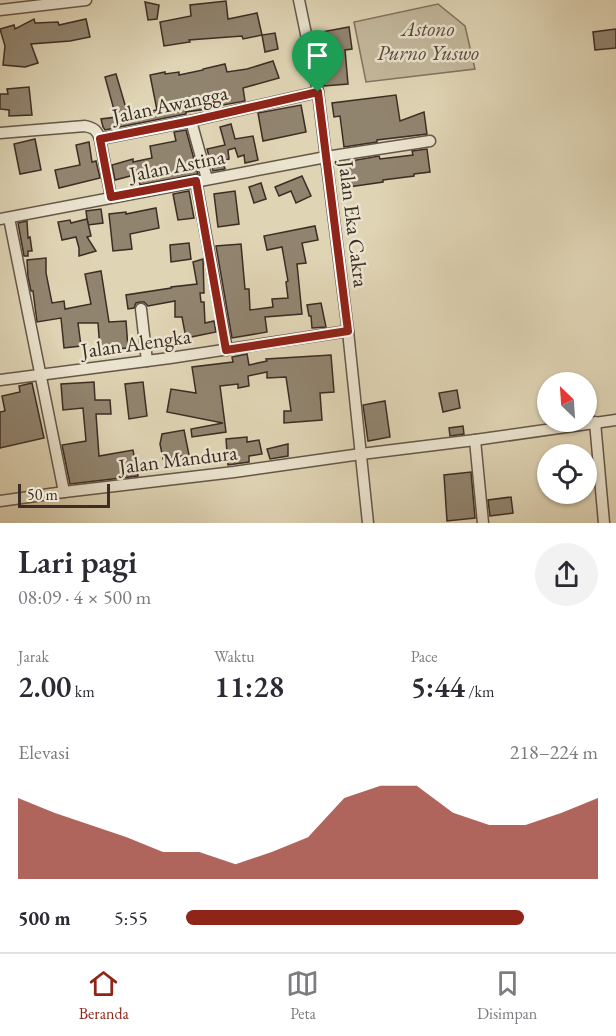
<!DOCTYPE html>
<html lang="id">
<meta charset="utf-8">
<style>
:root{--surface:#fff;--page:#f2f2f3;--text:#2b2b33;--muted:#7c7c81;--line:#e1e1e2;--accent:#8f2418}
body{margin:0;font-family:"EB Garamond",serif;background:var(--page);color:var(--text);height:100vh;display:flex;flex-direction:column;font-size:22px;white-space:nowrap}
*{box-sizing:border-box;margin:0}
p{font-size:20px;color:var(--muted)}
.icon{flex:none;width:33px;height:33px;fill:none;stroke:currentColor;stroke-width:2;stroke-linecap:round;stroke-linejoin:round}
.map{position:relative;height:523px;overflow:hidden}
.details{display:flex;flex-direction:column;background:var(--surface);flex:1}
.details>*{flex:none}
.needle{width:39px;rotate:335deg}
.buttons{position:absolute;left:537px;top:372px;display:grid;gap:12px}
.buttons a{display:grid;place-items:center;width:60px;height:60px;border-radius:50%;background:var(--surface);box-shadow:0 2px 4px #0004;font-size:30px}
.scale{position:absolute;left:18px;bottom:15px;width:92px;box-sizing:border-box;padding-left:6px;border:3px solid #3c2d24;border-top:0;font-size:16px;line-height:21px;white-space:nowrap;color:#3c2d24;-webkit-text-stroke:4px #eae3ce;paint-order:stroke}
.pin{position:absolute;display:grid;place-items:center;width:51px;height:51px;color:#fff;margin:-62px -26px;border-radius:50% 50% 50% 0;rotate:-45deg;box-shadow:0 0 6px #0007}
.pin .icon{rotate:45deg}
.round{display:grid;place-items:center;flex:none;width:63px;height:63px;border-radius:32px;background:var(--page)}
.overview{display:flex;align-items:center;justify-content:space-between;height:102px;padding:0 18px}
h1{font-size:33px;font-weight:600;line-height:45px}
.stats{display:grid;grid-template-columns:repeat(3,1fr);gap:9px;height:102px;padding:6px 18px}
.stats div{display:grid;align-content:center}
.stats b{font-size:30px;font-weight:600}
.stats small{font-size:16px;font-weight:400}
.stats p{font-size:16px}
.chart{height:168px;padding:12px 18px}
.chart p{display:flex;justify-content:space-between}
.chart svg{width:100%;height:108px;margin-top:6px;fill:var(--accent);opacity:.7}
ul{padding:0 18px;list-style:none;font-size:20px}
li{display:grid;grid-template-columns:96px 72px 1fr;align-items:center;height:45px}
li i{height:15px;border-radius:8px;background:var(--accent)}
.tab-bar{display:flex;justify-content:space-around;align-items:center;height:84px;border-top:2px solid var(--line);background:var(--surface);font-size:16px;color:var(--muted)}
.tab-bar a{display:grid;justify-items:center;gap:3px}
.tab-bar .on{color:var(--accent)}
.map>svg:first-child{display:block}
.green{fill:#c3b89c;stroke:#807260;stroke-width:1.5}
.building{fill:#91846f;stroke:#3c2d24;stroke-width:1.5}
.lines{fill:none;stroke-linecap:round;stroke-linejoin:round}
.street-casing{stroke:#655748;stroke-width:13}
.street{stroke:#eae3ce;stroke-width:10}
.route-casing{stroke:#fff;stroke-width:12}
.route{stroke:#8f2418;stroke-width:8}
.labels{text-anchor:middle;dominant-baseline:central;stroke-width:5;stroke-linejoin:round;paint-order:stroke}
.park-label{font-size:21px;font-style:italic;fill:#57493c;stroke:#eae3ce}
.street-label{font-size:21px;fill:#3c2d24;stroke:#eae3ce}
</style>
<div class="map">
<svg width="616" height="523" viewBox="0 0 616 523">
<rect width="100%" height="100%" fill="#dfd4b4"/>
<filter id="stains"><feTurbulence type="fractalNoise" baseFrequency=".00333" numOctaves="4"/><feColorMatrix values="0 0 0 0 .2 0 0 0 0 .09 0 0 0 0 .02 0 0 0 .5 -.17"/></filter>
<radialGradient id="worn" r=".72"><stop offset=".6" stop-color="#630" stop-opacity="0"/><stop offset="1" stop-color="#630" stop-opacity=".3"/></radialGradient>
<polygon class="green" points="438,4 465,26 475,69 366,82 354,22"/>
<g class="building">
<polygon points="226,1 228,19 257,13 262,35 243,39 242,36 189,40 190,42 164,46 160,22 191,16 190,5"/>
<polygon points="145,2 159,5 157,19 148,20"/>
<polygon points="34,19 35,23 58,22 59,25 86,19 90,37 70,41 31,44 38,63 25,67 3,65 5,46 0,29 14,25 15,29"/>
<polygon points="349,27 352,49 345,50 348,84 324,86 321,54 316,33"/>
<polygon points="616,29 616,48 595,50 593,32"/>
<polygon points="275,33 278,49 265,52 262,35"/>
<polygon points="273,61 279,78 243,88 245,101 207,108 207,109 186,112 186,114 105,130 103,127 101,119 116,117 105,77 116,74 128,115 157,110 150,75 165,72 165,74 179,72 179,75 203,70 203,69 225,64 227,72 247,69"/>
<polygon points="29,87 32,115 9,116 9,110 0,109 0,94 8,94 7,89"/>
<polygon points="396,95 400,121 424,112 427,134 377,140 377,142 344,147 340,116 334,117 332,103"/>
<polygon points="301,105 306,132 263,141 258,113"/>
<polygon points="231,124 235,139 253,136 258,160 245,163 244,155 238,157 235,148 228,150 229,159 223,161 225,169 213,171 207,149 225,145 220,127"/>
<polygon points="186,130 198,174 140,185 138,174 115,180 112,165 133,159 133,162 152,158 150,146 176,141 174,132"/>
<polygon points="35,139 41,170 20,174 14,144"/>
<polygon points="89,142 92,162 96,161 100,178 59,188 55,170 80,165 76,145"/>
<polygon points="427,149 430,172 414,174 414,176 383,180 383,182 349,187 345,162 379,156 380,159 413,155 412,151"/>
<polygon points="302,176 311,196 296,203 291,191 279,196 275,187"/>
<polygon points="261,183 266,199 254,203 249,187"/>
<polygon points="189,191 194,218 178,220 173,194"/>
<polygon points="235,191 239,224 218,227 214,194"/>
<polygon points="156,208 159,228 130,234 132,249 113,251 109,214 126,212 126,214"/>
<polygon points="101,209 103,223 88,225 86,211"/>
<polygon points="87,219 91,236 87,237 96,251 79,256 79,248 76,237 62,240 58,222 70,220 71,223"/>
<polygon points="27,221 28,238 30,237 32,251 28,251 28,256 24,256 18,223"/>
<polygon points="315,226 318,240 302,243 306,263 297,264 302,314 265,317 267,332 232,338 216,246 241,244 245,289 249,289 250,310 273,307 272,299 288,298 286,282 288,281 282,247 267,250 264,236"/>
<polygon points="189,243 191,259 171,262 170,245"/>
<polygon points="46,258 46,273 52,303 64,301 65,309 91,304 85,274 101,271 109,322 126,321 128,348 100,350 98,323 78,323 81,346 64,348 61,318 37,322 33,291 31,291 28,277 27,260"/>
<polygon points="203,259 204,293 200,293 201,302 204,302 205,323 214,321 216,332 186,338 182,317 175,317 175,301 148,306 144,302 140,302 136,303 134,308 128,309 126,295 171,288 171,287 197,284 193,262"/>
<polygon points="321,303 326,327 312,328 311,316 309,316 307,305"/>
<polygon points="247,354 249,365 267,361 266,359 331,355 334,392 320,393 322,420 284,423 284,411 291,411 286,377 267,378 267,372 248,376 249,386 238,388 238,384 220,386 226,432 192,437 191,429 223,423 167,412 171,389 196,393 192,367 233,362 232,357"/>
<polygon points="94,382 95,400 110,400 111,414 96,414 99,456 133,450 138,476 70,484 62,445 86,441 83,408 63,410 61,384"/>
<polygon points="143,382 147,416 129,419 125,384"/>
<polygon points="32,383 44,438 0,448 0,412 5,411 2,396 20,392 19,386"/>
<polygon points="457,390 460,408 443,412 439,393"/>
<polygon points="385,401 390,437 368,441 363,405"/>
<polygon points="463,426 464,434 450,436 449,428"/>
<polygon points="184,430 189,455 163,459 160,444 162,434"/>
<polygon points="247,437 247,442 259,440 262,454 249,456 249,462 228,465 226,439"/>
<polygon points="288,444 288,456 270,459 267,449"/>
<polygon points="471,472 475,518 447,521 444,475"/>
<polygon points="511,497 513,513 490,516 488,500"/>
</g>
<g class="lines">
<defs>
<g id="street">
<polyline points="299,0 318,92 326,157 348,331 368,523"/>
<polyline points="0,10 86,0"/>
<polyline points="191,121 207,179"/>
<path d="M 0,133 L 85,126 C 94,128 97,130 100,139 L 191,121 L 318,92"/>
<polyline points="100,139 111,197"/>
<polyline points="196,181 227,350"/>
<polyline points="9,218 64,492"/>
<polyline points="0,219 326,157 430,141"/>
<polyline points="141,309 147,361"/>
<polyline points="0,380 170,358 348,331"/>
<polyline points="595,422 604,523"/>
<polyline points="475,440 483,523"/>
<polyline points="0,501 64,492 234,472 361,454 475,440 616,420"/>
</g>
</defs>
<use href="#street" class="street-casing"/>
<use href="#street" class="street"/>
</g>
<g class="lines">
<defs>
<polygon id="route" points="318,92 348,331 226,350 196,181 111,197 100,139 191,121"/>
</defs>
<use href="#route" class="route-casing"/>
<use href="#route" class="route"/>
</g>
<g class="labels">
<g class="park-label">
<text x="428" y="28">Astono<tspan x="428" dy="24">Purno Yuswo</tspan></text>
</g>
<g class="street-label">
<text transform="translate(170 104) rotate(-12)">Jalan Awangga</text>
<text transform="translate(177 165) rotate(-11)">Jalan Astina</text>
<text transform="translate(354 224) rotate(83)">Jalan Eka Cakra</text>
<text transform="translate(136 343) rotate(-8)">Jalan Alengka</text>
<text transform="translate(178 459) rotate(-7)">Jalan Mandura</text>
</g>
</g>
<rect width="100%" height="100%" filter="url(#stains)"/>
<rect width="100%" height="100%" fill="url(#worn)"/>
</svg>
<div class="buttons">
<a><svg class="needle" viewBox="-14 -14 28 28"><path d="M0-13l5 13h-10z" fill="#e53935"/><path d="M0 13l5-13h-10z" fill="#7c7c81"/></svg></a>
<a><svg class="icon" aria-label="locate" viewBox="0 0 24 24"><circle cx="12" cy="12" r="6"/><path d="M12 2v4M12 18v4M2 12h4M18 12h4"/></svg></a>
</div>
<div class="scale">50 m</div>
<div class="pin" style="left:318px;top:92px;background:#1e9e55"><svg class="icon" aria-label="arrive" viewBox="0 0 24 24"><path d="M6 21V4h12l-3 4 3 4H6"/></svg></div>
</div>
<section class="details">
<div class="overview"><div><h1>Lari pagi</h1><p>08:09 · 4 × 500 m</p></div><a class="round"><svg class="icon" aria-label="share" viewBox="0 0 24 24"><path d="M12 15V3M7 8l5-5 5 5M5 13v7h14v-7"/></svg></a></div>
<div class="stats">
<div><p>Jarak</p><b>2.00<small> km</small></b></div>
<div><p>Waktu</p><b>11:28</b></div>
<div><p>Pace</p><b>5:44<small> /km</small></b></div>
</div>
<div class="chart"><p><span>Elevasi</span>218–224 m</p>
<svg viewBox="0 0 160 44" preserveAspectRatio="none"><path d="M0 44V11L10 17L20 22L30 27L40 33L50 33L60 38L70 33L80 27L90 11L100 6L110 6L120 17L130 22L140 22L150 17L160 11V44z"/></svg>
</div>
<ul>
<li><b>500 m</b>5:55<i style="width:82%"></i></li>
</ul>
</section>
<nav class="tab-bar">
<a class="on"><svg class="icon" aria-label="home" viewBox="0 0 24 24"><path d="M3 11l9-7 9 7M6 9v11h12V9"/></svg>Beranda</a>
<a><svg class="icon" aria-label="map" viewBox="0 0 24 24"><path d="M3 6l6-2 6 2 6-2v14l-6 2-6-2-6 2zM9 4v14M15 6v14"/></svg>Peta</a>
<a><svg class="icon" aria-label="saved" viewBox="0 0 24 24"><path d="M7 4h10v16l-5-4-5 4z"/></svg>Disimpan</a>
</nav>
